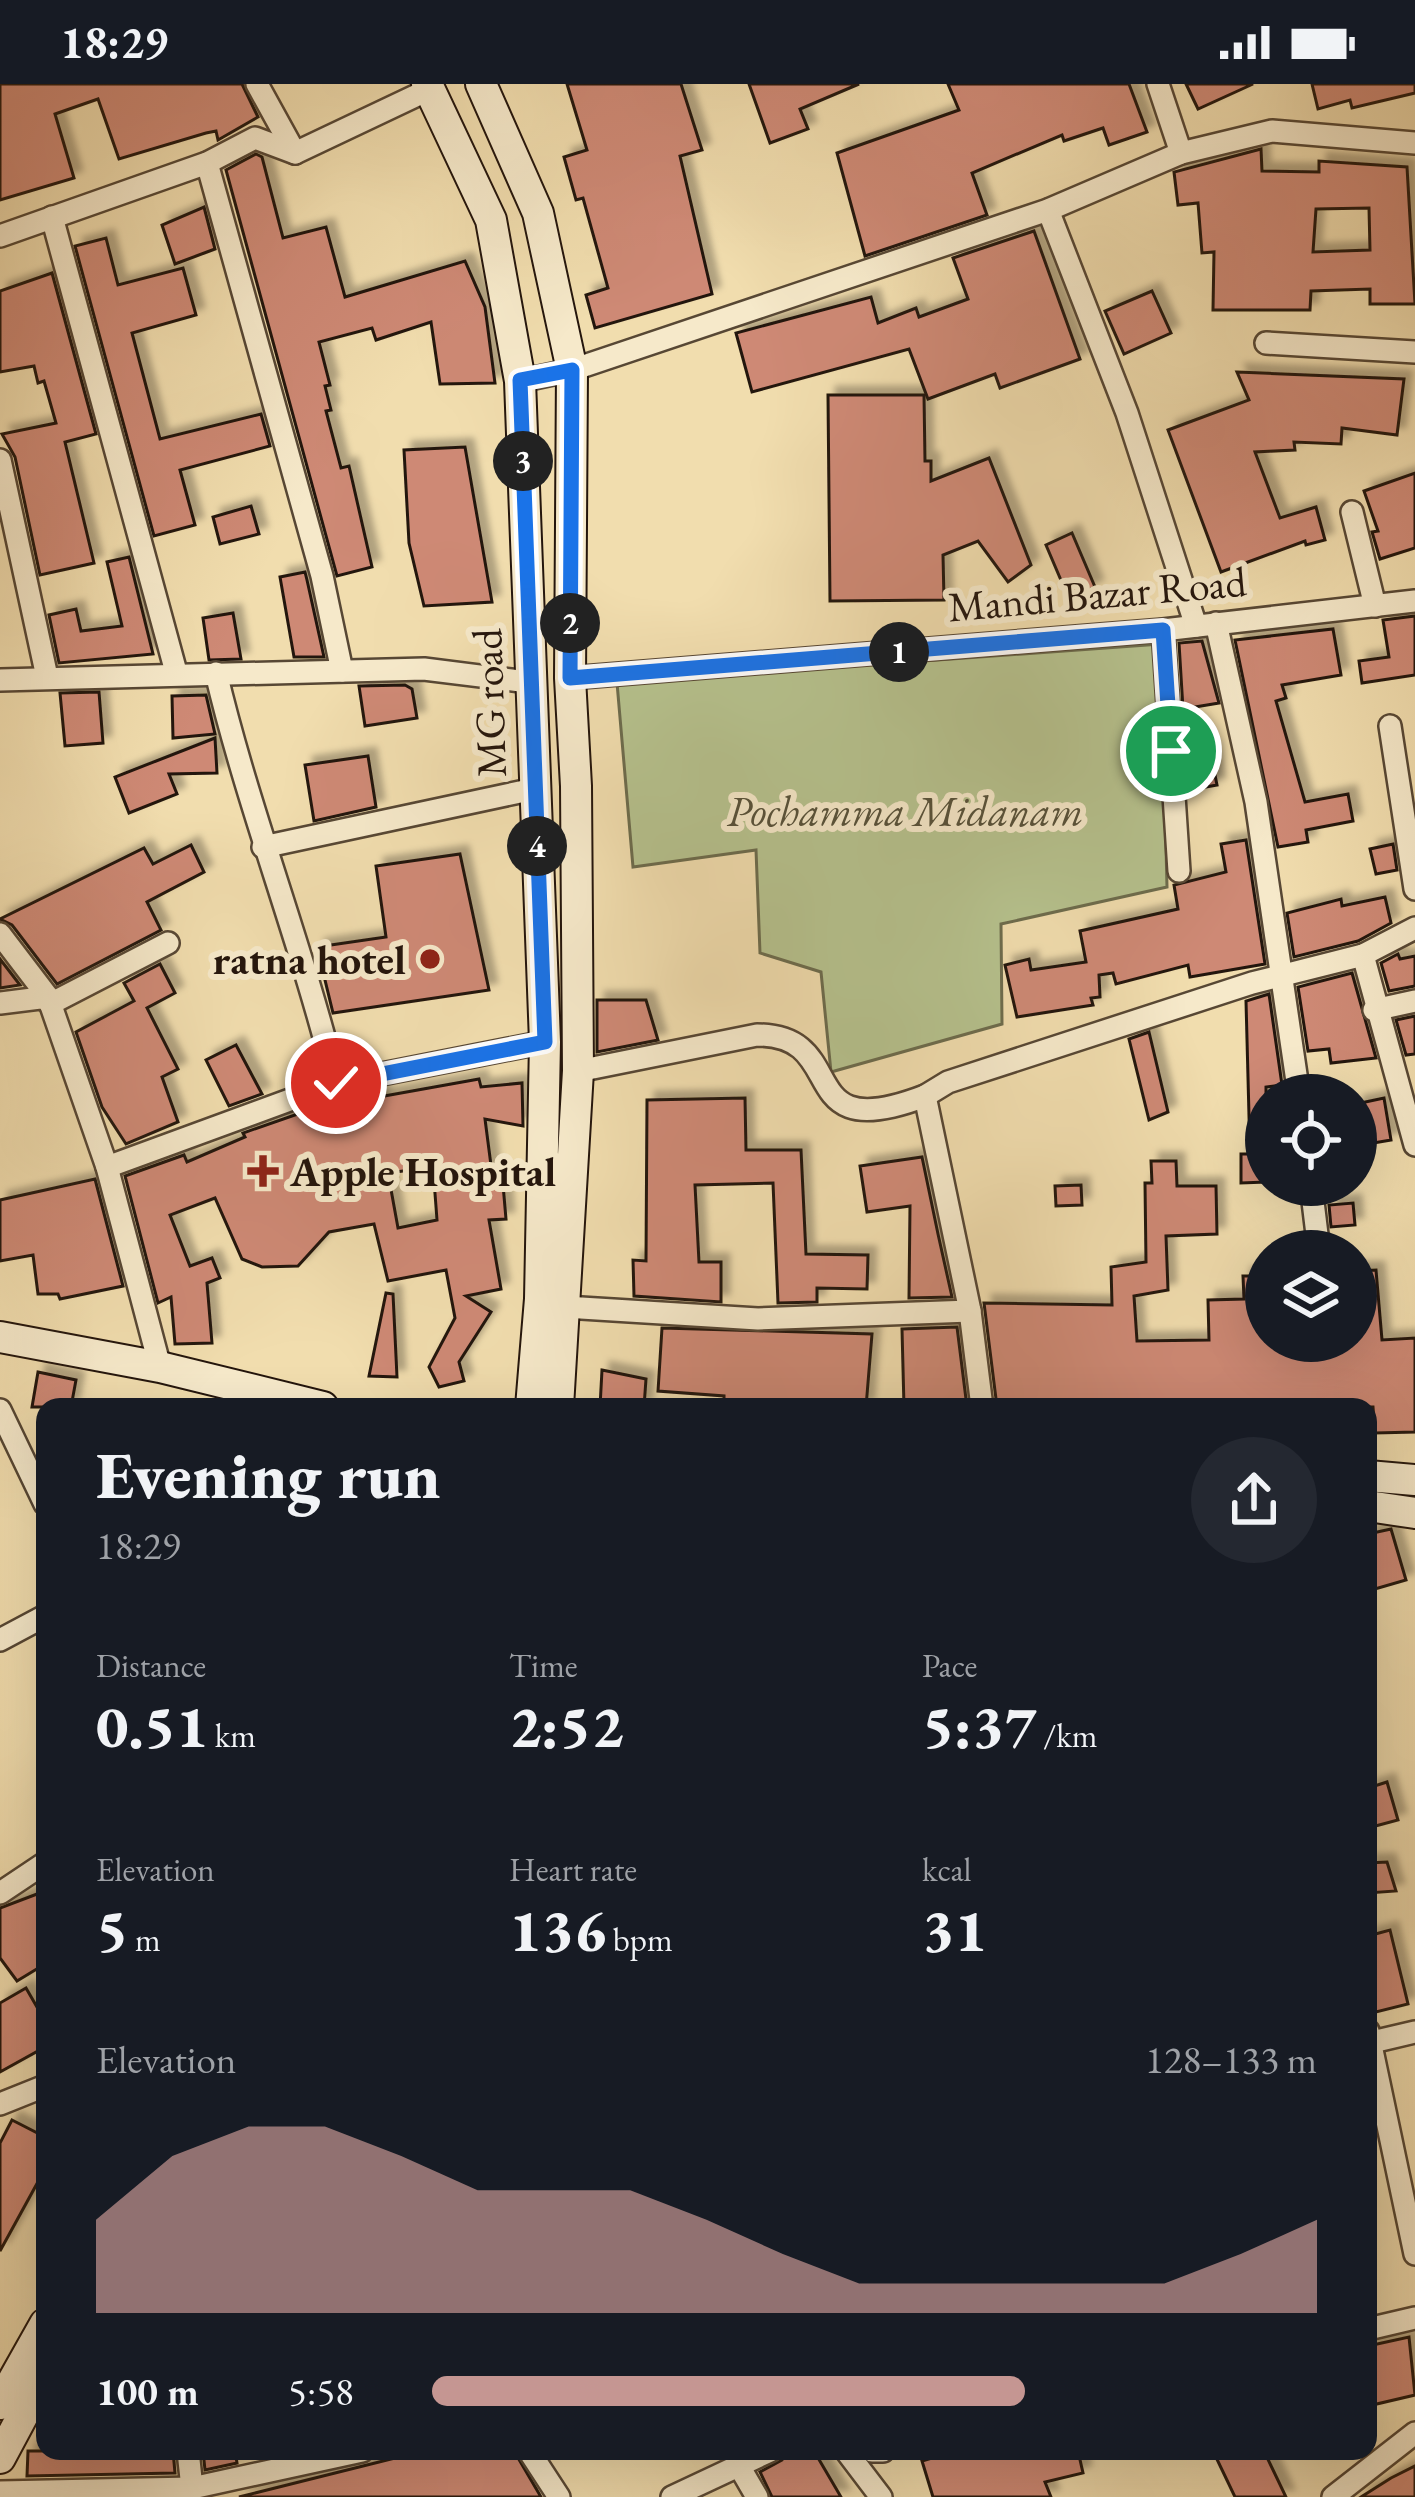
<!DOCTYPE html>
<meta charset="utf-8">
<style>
:root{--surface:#171b24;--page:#242831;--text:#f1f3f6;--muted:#9ea1a6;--accent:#c59692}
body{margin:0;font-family:"EB Garamond",serif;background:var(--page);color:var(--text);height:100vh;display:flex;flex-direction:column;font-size:45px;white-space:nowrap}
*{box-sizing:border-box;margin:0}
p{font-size:39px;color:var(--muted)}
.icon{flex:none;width:66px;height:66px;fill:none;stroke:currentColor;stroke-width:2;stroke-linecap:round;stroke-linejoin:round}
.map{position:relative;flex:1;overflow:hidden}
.drawer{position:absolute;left:36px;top:1314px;width:1341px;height:1062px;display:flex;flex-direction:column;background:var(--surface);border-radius:24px;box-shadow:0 12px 48px #0002}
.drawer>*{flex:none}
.fabs{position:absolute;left:1245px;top:990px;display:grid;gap:24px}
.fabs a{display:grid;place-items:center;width:132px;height:132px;border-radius:50%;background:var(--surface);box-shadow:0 12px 48px #0002;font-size:60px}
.pin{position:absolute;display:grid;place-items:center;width:102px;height:102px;color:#fff;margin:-51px;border:6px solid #fff;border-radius:50%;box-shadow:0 3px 12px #0007}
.km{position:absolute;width:60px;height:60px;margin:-30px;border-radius:50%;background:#222;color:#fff;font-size:33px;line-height:60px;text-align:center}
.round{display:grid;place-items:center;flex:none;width:126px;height:126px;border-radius:63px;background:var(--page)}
.headline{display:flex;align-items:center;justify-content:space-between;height:204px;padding:0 60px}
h1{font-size:66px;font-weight:800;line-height:90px}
.stats{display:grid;grid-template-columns:repeat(3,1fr);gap:18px;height:204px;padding:12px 60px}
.stats div{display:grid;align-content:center}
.stats b{font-size:60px;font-weight:800}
.stats small{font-size:33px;font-weight:400}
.stats p{font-size:33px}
.chart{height:336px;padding:24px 60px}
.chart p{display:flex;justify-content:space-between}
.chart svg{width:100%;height:216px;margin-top:12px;fill:var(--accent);opacity:.7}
ul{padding:0 60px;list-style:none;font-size:39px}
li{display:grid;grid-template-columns:192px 144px 1fr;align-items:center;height:90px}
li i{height:30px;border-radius:15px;background:var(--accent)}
.status{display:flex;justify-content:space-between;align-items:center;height:84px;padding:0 60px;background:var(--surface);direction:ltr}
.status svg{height:33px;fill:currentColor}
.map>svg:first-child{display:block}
.green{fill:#b6c28e;stroke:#6d6c4d;stroke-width:3}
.building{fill:#ce8975;stroke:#24150c;stroke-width:3;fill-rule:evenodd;filter:url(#shadow)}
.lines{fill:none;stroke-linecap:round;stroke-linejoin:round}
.street-casing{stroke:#574734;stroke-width:26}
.secondary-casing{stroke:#24150c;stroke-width:34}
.street{stroke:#f6e9ca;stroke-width:21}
.secondary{stroke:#f6e9ca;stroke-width:30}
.route-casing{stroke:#fff;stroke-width:24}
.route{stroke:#1a73e8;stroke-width:15}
.poi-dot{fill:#8f2418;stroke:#f6e9ca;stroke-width:4.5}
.labels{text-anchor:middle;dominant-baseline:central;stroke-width:12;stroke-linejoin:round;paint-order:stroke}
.street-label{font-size:42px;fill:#24150c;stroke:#f6e9ca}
.park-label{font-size:42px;font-style:italic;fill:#57523a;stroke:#f6e9ca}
.poi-label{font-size:42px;font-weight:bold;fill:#24150c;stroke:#f6e9ca;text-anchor:end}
</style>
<div class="status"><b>18:29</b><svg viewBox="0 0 49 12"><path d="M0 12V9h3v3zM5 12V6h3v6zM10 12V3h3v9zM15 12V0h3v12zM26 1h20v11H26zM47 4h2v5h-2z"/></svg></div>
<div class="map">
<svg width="1415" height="2413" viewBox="0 0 1415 2413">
<defs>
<filter id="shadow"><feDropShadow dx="8" dy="-8" stdDeviation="3" flood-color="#0004"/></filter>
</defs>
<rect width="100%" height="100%" fill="#f1ddae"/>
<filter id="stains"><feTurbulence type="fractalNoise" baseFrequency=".00167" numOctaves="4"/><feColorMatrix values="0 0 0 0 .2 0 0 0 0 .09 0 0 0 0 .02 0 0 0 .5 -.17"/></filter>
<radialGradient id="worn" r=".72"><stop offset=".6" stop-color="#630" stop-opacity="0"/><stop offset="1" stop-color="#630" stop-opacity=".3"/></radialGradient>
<polygon class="green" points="1161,560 1167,803 1001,840 1002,940 831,988 821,888 760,869 756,766 633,783 617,599"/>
<g class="building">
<polygon points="0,0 242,0 258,33 218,56 216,47 206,49 119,75 98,15 55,30 74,94 0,116"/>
<polygon points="567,0 681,0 702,66 680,72 712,210 595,244 586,211 608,204 583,114 576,116 564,73 587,66"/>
<polygon points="749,0 859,0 800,25 808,45 770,59"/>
<polygon points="948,0 1129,0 1147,48 1109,61 1103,44 1064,57 1062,51 972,89 987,131 865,172 837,69 959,26"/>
<polygon points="1186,0 1253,0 1198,25"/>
<polygon points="1312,0 1415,0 1415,9 1352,24 1350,16 1318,25"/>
<path d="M 1261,65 L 1262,87 L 1319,88 L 1319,77 L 1407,83 L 1415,220 L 1370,220 L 1370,205 L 1311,207 L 1310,226 L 1213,226 L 1214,168 L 1202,169 L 1198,119 L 1178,121 L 1174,88 ZM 1369,124 L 1370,166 L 1313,168 L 1316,125 Z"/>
<polygon points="256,70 262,73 283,154 326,143 345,213 465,177 485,223 495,299 440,300 431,238 376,256 372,244 319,258 330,301 325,302 331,326 326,327 341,384 349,382 372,483 337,492 226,86"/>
<polygon points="204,123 215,165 175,180 162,141"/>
<polygon points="1034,147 1080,275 1000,304 995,290 928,315 909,265 752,308 736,249 871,213 878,239 916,224 919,233 968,215 953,174"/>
<polygon points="106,154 118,201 183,184 196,231 132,249 160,355 261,330 270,362 180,386 195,441 154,452 75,162"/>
<polygon points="52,189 96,350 65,358 94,479 40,491 15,373 2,350 56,339 44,297 38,299 34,282 0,288 0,207"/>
<polygon points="1152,207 1171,249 1124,270 1105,227"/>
<polygon points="1237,288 1404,295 1397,351 1342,344 1341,360 1294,358 1295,366 1255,368 1280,434 1316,423 1325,456 1306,461 1305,457 1221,488 1168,346 1249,316"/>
<polygon points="828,311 924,311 925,377 931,377 931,397 989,374 1031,481 1008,498 978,457 943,471 944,516 830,517"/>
<polygon points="465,363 492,518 424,522 409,459 404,366"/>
<polygon points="1415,389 1415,464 1380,475 1372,448 1378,447 1364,407"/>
<polygon points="251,422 259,450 220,460 213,433"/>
<polygon points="1072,449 1095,503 1069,515 1046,461"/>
<polygon points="129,473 153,570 59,579 49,531 76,525 81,547 122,542 107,478"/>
<polygon points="305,488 307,496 324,573 294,573 280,493"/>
<polygon points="233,529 241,575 209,576 203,534"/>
<polygon points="1415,532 1415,591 1362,599 1359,577 1389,573 1383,536"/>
<polygon points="1333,545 1341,591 1282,601 1286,614 1276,617 1305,718 1348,710 1353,737 1306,746 1308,758 1278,763 1235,556"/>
<polygon points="1202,557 1219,619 1183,625 1179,559"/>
<polygon points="405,601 412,605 417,634 365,642 359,602"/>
<polygon points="99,608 103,659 65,662 60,609"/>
<polygon points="206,611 215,650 173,654 172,612"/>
<polygon points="215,654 217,689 169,690 177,710 129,729 115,693"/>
<polygon points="1210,666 1217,701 1189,706 1186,670"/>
<polygon points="368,672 376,723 314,737 305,681"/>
<polygon points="1246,756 1265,880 1190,893 1188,881 1116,900 1113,889 1099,891 1100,913 1091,914 1093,921 1017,933 1005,881 1029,875 1031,886 1086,878 1080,847 1178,825 1174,801 1226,788 1221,760"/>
<polygon points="1393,760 1397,786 1376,790 1370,765"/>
<polygon points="191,761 204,788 147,818 161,846 57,900 12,841 0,835 144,764 153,780"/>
<polygon points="460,770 489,906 333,929 317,863 386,853 376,782"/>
<polygon points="1385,813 1391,839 1358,857 1294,873 1287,829 1341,815 1342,822"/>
<polygon points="1398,870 1400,875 1415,872 1415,902 1389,907 1381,879"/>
<polygon points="0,875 20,901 0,904"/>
<polygon points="160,880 175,909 147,924 178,985 162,993 178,1038 126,1060 102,1023 76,948 134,917 124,899"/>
<polygon points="1352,889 1376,974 1331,979 1329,965 1308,967 1298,903"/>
<polygon points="1269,910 1282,1001 1266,1003 1266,1098 1241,1099 1241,1070 1250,1070 1246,917"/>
<polygon points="597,916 646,916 658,956 597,968"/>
<polygon points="1415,932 1415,970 1406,971 1396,936"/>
<polygon points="1149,948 1168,1028 1149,1036 1129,955"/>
<polygon points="236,961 262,1010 229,1022 206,976"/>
<path d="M 479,995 L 481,1003 L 522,999 L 523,1042 L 485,1035 L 492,1089 L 502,1089 L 506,1135 L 489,1136 L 501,1205 L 466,1212 L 491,1228 L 459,1278 L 464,1297 L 439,1303 L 429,1283 L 455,1234 L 446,1186 L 388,1197 L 374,1140 L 329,1148 L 298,1182 L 262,1183 L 242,1175 L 215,1114 L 170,1131 L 190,1182 L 212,1174 L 220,1194 L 207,1199 L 212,1259 L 175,1260 L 171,1213 L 158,1219 L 125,1092 L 184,1071 L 187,1078 L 245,1053 L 243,1049 L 312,1025 ZM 433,1083 L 437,1136 L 398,1144 L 388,1089 Z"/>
<polygon points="745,1014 746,1066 801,1066 806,1170 868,1171 867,1205 817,1204 817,1218 778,1219 773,1099 695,1101 699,1178 721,1178 721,1218 634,1212 633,1176 646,1177 647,1016"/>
<polygon points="1384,1014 1391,1056 1356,1062 1356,1020"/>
<polygon points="922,1073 938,1150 952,1213 909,1214 910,1122 867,1128 860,1082"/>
<polygon points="1151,1077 1176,1077 1177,1102 1216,1102 1217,1150 1166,1152 1168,1206 1134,1212 1137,1257 1209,1256 1208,1216 1244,1215 1243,1192 1266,1192 1266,1257 1356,1257 1356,1187 1376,1186 1382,1256 1415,1254 1415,1348 1375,1349 1373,1323 997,1323 984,1219 1112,1221 1111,1183 1146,1178 1145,1099 1152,1099"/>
<polygon points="95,1095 123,1202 60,1215 58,1210 38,1210 33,1171 0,1177 0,1116"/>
<polygon points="1081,1101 1082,1121 1056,1122 1055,1102"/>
<polygon points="1353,1119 1355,1141 1331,1143 1329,1121"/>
<polygon points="386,1209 393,1210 397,1293 369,1292"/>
<polygon points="957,1243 967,1323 904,1323 902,1245"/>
<polygon points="662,1244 872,1250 866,1323 744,1323 724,1321 724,1312 658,1307"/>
<polygon points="602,1286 646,1295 644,1323 600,1323"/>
<polygon points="38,1288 76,1296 71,1323 32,1323"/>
<polygon points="1391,1445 1406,1496 1368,1507 1368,1450"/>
<polygon points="1387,1698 1398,1736 1368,1744 1368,1704"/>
<polygon points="1387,1778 1396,1807 1368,1809 1368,1779"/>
<polygon points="45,1807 45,1880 17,1897 0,1874 0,1824"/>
<polygon points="1390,1846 1408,1920 1376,1928 1368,1894 1368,1852"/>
<polygon points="26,1904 45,1937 45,1963 0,1988 0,1919"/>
<polygon points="12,2036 45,2053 45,2085 0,2167 0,2059"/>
<polygon points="1409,2253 1415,2311 1368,2322 1368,2262"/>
<polygon points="28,2367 173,2367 175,2389 27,2392"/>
<polygon points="203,2367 235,2367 237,2379 205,2386"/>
<polygon points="423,2367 514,2367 541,2413 239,2413"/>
<polygon points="785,2367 814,2367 841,2413 772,2413 760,2388 782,2376"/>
<polygon points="955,2367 1078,2367 1083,2389 1045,2398 1051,2413 933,2413 922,2377"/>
<polygon points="1213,2367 1264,2367 1286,2413 1235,2413"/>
<polygon points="1415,2382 1415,2413 1361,2413 1391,2394"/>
</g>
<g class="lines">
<defs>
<g id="street">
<polyline points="257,0 295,69"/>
<polyline points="1158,0 1181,69"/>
<polyline points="207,79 322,492 342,587"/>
<polyline points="1048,126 1127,329 1196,542"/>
<polyline points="52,133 176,588"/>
<polyline points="0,152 207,79 255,54 295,69 430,5"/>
<polyline points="1266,259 1415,268"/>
<polyline points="520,297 572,286 1048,126 1181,69 1272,47 1415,59"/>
<polyline points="0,376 47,593"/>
<polyline points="1352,428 1375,522"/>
<polyline points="1216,539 1256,718 1299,1011"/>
<polyline points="1163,546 1179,787"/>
<path d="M 216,589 C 249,728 302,860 336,999 L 545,958"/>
<polyline points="570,594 1163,546 1415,517"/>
<polyline points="0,596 424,585 528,598"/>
<polyline points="1390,642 1415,805"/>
<polyline points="263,763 534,705"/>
<polyline points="0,850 48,913"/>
<polyline points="1363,871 1415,1061"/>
<polyline points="0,919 48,913 107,1083 160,1283"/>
<polyline points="50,920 168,859"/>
<polyline points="1374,926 1415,917"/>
<path d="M 578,987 L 757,951 C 853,951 789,1064 925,1012"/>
<polyline points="107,1083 336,999"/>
<polyline points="1311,1101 1319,1167"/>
<polyline points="565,1223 758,1235 970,1227"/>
<polyline points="982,1323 970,1227 925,1012 948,998 1252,899 1363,871 1415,844"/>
<polyline points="0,1326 45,1420"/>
<polyline points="0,1556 45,1532"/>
<polyline points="0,1809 45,1779"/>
<polyline points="1368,1947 1415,2170"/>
<polyline points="1368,1959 1415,1948"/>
<polyline points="0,2020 45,2002"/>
<polyline points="1368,2245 1415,2234"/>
<polyline points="188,2367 192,2404"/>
<polyline points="529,2367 559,2413"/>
<polyline points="846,2367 881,2413"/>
<polyline points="872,2367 883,2367"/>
<polyline points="739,2382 757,2413"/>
<polyline points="0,2408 192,2404 362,2367"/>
<polyline points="672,2413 770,2367"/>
<polyline points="1333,2413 1415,2349"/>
</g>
<g id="secondary">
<polyline points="427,0 491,136 520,297 545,958 540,1215 531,1323"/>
<polyline points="481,0 538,129 572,286 570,594 576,702 578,987 558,1323"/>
<polyline points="0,1253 160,1283 323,1323"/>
<polyline points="1368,1392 1415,1396"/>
<polyline points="1368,1422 1415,1429"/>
<polyline points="0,2320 45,2240"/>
<polyline points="0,2374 45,2290"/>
</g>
</defs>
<use href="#street" class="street-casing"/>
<use href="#secondary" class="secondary-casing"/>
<use href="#street" class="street"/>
<use href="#secondary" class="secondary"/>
</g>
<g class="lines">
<defs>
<polyline id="route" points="336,999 545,958 520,296 572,286 570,594 1163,546 1171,667"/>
</defs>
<use href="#route" class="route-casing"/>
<use href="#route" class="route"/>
</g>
<g class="poi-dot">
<circle cx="430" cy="875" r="12"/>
<path d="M257 1069h12v12h12v12h-12v12h-12v-12h-12v-12h12z"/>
</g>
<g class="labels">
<g class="street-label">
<text transform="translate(1097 510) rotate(-5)">Mandi Bazar Road</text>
<text transform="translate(489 619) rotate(-92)">MG road</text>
</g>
<g class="park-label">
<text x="905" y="727">Pochamma Midanam</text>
</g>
<g class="poi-label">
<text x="406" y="875">ratna hotel</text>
<text x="290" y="1087" text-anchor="start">Apple Hospital</text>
</g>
</g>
<rect width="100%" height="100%" filter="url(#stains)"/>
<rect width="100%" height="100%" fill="url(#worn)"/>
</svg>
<div class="fabs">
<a><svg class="icon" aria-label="locate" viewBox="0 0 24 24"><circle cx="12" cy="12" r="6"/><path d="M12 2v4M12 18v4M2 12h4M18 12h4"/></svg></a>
<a><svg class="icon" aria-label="layers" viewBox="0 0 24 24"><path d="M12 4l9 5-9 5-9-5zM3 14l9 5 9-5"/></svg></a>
</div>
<div class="pin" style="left:1171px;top:667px;background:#1e9e55"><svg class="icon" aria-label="arrive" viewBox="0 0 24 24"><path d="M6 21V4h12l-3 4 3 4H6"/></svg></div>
<div class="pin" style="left:336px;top:999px;background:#d93025"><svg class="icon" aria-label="check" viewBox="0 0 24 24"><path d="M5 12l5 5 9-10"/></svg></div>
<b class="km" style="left:899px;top:568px">1</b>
<b class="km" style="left:570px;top:539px">2</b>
<b class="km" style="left:523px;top:377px">3</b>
<b class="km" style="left:537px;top:762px">4</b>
<section class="drawer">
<div class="headline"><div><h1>Evening run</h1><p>18:29</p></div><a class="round"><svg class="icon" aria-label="share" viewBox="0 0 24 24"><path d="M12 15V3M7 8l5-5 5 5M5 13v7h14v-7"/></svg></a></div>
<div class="stats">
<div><p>Distance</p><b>0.51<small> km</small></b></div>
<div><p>Time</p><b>2:52</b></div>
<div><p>Pace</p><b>5:37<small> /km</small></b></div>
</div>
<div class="stats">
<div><p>Elevation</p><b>5<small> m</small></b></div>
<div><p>Heart rate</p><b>136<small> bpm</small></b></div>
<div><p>kcal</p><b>31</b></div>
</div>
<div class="chart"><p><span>Elevation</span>128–133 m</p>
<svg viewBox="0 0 160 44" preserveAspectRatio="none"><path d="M0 44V25L10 12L20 6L30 6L40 12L50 19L60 19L70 19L80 25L90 32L100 38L110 38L120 38L130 38L140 38L150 32L160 25V44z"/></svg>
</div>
<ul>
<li><b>100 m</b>5:58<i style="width:67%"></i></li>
</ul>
</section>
</div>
